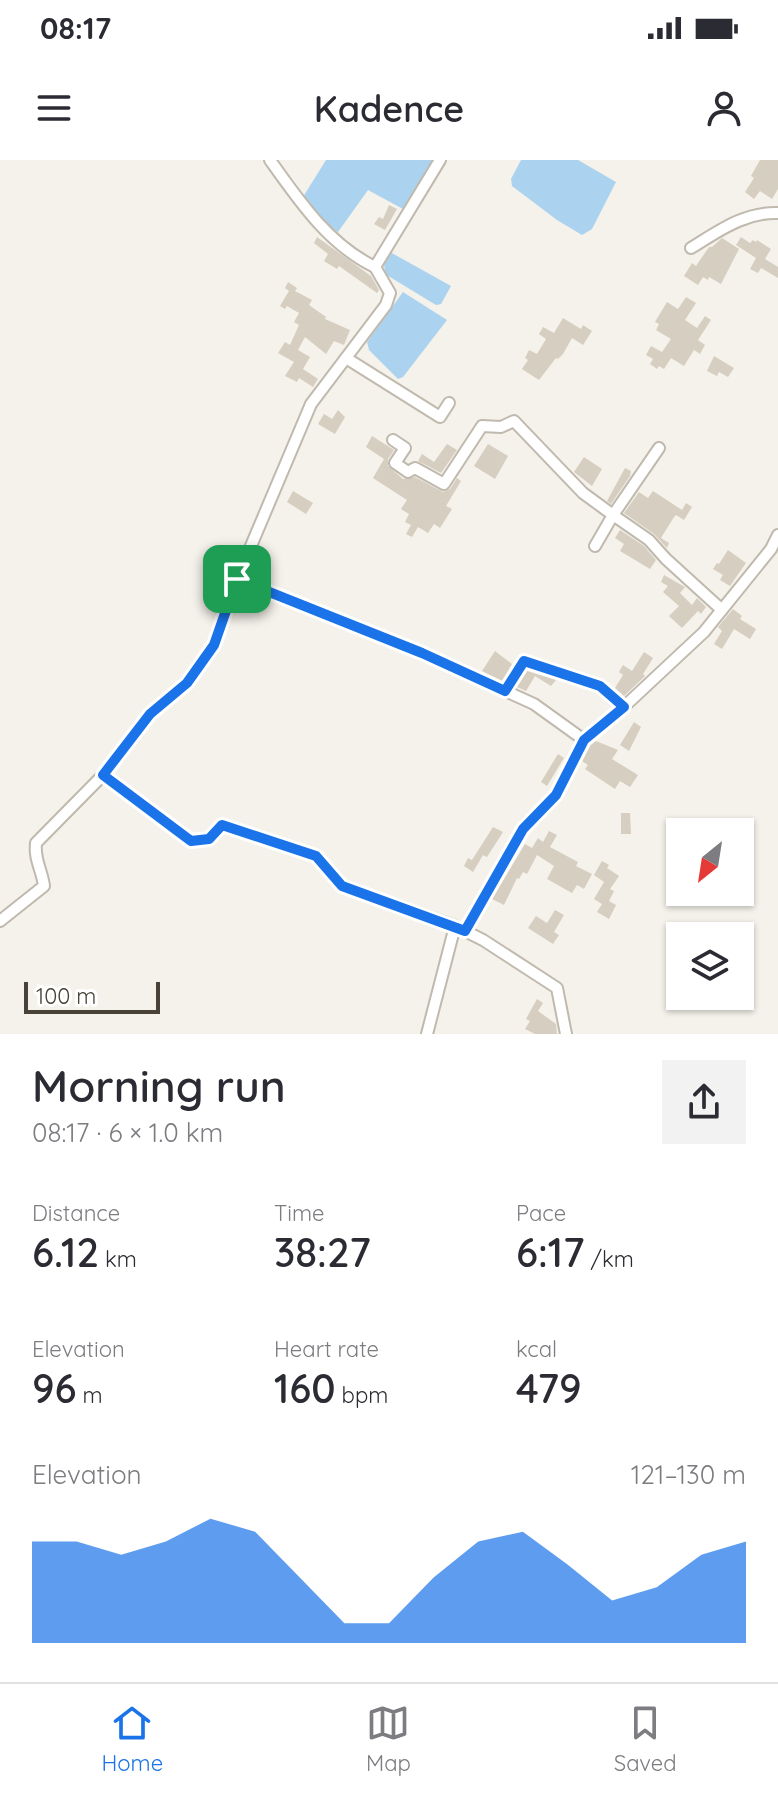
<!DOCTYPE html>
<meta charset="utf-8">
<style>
:root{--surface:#fff;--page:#f2f2f3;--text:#2b2b33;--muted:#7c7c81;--line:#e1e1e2;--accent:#1a73e8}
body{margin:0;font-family:Quicksand,sans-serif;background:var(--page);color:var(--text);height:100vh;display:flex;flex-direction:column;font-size:30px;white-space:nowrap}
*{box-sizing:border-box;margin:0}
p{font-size:26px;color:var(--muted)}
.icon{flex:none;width:44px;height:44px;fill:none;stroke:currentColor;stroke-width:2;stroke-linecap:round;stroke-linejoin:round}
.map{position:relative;height:874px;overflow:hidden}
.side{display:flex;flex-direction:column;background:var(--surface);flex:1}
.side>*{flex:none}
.needle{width:52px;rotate:210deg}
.buttons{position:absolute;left:666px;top:658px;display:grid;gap:16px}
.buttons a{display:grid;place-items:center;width:88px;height:88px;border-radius:0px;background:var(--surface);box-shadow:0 2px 6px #0004;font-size:40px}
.scale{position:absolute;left:24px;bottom:20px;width:136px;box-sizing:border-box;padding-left:8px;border:4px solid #484239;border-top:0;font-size:22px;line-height:28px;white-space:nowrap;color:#484239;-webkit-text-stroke:6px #fff;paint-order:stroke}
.pin{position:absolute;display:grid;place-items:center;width:68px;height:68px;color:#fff;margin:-34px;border-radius:16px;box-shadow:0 4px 12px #0006}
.round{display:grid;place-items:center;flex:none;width:84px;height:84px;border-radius:0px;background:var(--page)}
.headline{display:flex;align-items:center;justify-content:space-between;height:136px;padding:0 32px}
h1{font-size:44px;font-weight:600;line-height:60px}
.stats{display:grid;grid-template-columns:repeat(3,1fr);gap:12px;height:136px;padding:8px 32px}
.stats div{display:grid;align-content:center}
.stats b{font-size:40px;font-weight:600}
.stats small{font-size:22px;font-weight:400}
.stats p{font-size:22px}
.chart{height:224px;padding:16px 32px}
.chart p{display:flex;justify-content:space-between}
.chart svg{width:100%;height:144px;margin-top:8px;fill:var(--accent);opacity:.7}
.status{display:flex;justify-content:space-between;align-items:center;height:56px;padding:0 40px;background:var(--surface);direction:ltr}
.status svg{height:22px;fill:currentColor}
header{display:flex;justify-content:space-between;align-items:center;height:104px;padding:0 32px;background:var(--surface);font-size:36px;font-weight:600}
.tab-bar{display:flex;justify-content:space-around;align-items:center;height:112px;border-top:2px solid var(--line);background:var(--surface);font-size:22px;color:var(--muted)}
.tab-bar a{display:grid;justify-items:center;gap:4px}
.tab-bar .active{color:var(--accent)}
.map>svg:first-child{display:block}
.water{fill:#abd2ee}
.building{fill:#d6cec0}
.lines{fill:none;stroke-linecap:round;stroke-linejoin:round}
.minor-casing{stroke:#c0b9ad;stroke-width:14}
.minor{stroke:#fff;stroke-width:10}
.route-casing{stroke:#fff;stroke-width:16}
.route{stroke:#1a73e8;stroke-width:10}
</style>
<div class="status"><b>08:17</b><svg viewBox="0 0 49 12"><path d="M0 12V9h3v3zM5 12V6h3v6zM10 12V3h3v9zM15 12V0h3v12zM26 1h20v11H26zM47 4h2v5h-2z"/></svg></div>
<header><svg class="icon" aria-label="menu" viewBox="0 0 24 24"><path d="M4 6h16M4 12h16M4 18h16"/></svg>Kadence<svg class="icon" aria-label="person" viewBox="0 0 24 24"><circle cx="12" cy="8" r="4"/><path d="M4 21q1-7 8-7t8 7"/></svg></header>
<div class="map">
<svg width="778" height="874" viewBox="0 0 778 874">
<rect width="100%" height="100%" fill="#f5f2eb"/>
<g class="water">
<polygon points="326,0 433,0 403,49 368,30 338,72 322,62 303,37"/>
<polygon points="521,0 578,0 616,22 592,69 582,75 557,60 512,26 511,19"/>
<polygon points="390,92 451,126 441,144 436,145 385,114 384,102"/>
<polygon points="403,132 447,160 403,217 398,219 369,190 367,182"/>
</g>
<g class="building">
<polygon points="760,0 778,0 778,29 772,39 760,31 754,39 745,32 754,18 751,16"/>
<polygon points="389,45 397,49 385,70 374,64 379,57 383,59"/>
<polygon points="317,77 371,116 379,130 377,133 339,106 337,109 324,101 328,94 314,83"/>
<polygon points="741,77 750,83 753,80 756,82 757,80 771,89 765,99 778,107 778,118 761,108 758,113 750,109 756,98 736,85"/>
<polygon points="722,78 739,89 721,124 709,117 708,120 703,117 698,125 684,116 692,103 696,106 709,87 712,87"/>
<polygon points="288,122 297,128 295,131 312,140 309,145 326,157 325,159 350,170 344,185 334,181 326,194 305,177 298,190 310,197 303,209 318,219 313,227 299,218 297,222 285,216 294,202 278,193 285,182 290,185 299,165 294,162 299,153 287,146 285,149 280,146 289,131 285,128"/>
<polygon points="686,137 696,143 685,160 697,168 705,156 711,160 698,180 705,185 700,194 694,190 684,206 671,198 664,209 659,206 657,209 650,204 653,199 646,195 651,186 662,192 671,179 656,170 659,164 655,162 667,142 678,149"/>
<polygon points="563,158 581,169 583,165 592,171 583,185 572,178 563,194 558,199 556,198 539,220 522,209 528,200 525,198 529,190 537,194 546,179 539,174 543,167 554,173"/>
<polygon points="714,196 734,208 728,217 719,212 717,216 707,211"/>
<polygon points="338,250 345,257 335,274 318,264 324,254 332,259"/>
<polygon points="372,276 394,290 388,299 388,306 403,319 415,317 443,332 450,329 457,318 461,321 446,346 452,349 440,368 434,364 428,373 418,367 412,377 406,374 411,365 405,362 409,354 401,349 407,340 373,318 384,299 366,287"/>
<polygon points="447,284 457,290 441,313 418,301 422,294 434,302"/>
<polygon points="488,284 508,296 495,319 474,306"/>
<polygon points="584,297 602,309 592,326 574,312"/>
<polygon points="625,308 631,311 630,316 611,344 607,341"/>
<polygon points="293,331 313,343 306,354 287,342"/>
<polygon points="653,331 682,350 686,343 692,347 684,360 676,355 674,357 661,378 669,383 667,388 654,374 624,353 639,332 648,338"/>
<polygon points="620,370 644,386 656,400 650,409 620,391 624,384 615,378"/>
<polygon points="728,390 746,403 730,426 720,420 723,415 713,409 717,403 719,404"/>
<polygon points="664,415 685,427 680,433 692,445 697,438 706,447 701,454 698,451 682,468 669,456 679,446 663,432 668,426 661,422"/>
<polygon points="733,449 742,456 740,459 756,469 750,479 734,469 722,489 714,484 722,471 718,467"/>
<polygon points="495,491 512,504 502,521 482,511"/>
<polygon points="644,492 653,498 643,514 645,516 624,536 615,528 623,515 619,512 623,505 632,511"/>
<polygon points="527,511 556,520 551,526 535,516 526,531 517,527"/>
<polygon points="634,562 641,567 629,591 620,585"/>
<polygon points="596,581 618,590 612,599 638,615 630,627 620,621 615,629 585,609 588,605 582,601 590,585"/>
<polygon points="558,594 564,598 547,626 541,622"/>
<polygon points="621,653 630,653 631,674 621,674"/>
<polygon points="493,667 503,672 487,697 483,695 473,712 464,706 468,698 472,700"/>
<polygon points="549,671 557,675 550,687 578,702 576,706 592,714 584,729 577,725 572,733 547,719 554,706 537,695 527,714 523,712 519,719 517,718 504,745 492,739 525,684 532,688 538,678 543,682"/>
<polygon points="602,701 609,705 607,708 619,716 610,729 614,731 609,741 616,745 609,759 597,752 602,744 594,739 604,722 594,715"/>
<polygon points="555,750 564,755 554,772 559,775 553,784 528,768 536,756 547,763"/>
<polygon points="537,839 543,843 538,851 556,864 557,874 535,874 525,869 530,861 526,859"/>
</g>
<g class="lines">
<defs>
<g id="minor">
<path d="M 270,0 C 299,41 329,85 375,107"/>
<path d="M 691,88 C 719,71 744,52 778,53"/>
<polyline points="346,198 440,257 449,243"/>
<polyline points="393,280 405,288 395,303 408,312 415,308 444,324 482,266 501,267 514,261 583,333 613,355 595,386"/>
<polyline points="659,288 613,355 649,380 666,399 722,450"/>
<polyline points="237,419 422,493 534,544 584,580 556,635 523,669 465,771"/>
<polyline points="505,531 524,501 600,526 624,547"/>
<polyline points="584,580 628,543 704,472 771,389 778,375"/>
<polyline points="103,615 191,681 209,679 222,665 316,696 342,726 455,766 427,874"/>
<path d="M 0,761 L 44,726 C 42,710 34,700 36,683 L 103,615 L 150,554 L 187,523 L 214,485 L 237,419 L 311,244 L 386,145 L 390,133 L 375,107 L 440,0"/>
<polyline points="459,768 483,780 557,828 566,874"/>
</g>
</defs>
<use href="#minor" class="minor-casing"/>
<use href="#minor" class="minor"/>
</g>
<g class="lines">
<defs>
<polygon id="route" points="237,419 422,493 505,531 524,501 600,526 624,547 584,580 556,635 523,669 465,771 342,726 316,696 222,665 209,679 191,681 103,615 150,554 187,523 214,485"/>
</defs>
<use href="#route" class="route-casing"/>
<use href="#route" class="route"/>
</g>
</svg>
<div class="buttons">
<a><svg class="needle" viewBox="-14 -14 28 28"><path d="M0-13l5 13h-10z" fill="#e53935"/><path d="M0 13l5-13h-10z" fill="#7c7c81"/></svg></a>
<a><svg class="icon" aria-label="layers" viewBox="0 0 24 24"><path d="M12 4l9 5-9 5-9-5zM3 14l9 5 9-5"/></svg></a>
</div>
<div class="scale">100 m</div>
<div class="pin" style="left:237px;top:419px;background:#1e9e55"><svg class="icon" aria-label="arrive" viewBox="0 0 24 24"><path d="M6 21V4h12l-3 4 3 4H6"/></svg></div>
</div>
<section class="side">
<div class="headline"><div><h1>Morning run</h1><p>08:17 · 6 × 1.0 km</p></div><a class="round"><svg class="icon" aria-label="share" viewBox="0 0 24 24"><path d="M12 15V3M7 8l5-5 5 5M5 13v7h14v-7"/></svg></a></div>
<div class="stats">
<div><p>Distance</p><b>6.12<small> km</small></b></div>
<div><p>Time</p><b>38:27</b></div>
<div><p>Pace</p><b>6:17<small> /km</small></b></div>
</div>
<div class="stats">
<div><p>Elevation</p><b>96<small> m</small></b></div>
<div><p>Heart rate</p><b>160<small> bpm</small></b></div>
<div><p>kcal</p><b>479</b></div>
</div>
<div class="chart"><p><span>Elevation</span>121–130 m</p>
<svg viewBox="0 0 160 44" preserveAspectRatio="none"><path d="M0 44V13L10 13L20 17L30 13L40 6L50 10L60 24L70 38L80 38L90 24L100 13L110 10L120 20L130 31L140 27L150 17L160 13V44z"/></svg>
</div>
</section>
<nav class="tab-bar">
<a class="active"><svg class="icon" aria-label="home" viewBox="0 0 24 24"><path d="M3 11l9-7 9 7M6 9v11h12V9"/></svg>Home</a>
<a><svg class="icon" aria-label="map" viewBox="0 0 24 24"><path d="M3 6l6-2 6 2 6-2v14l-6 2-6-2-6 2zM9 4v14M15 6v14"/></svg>Map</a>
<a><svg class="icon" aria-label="saved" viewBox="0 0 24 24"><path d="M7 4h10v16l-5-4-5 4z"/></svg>Saved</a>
</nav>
